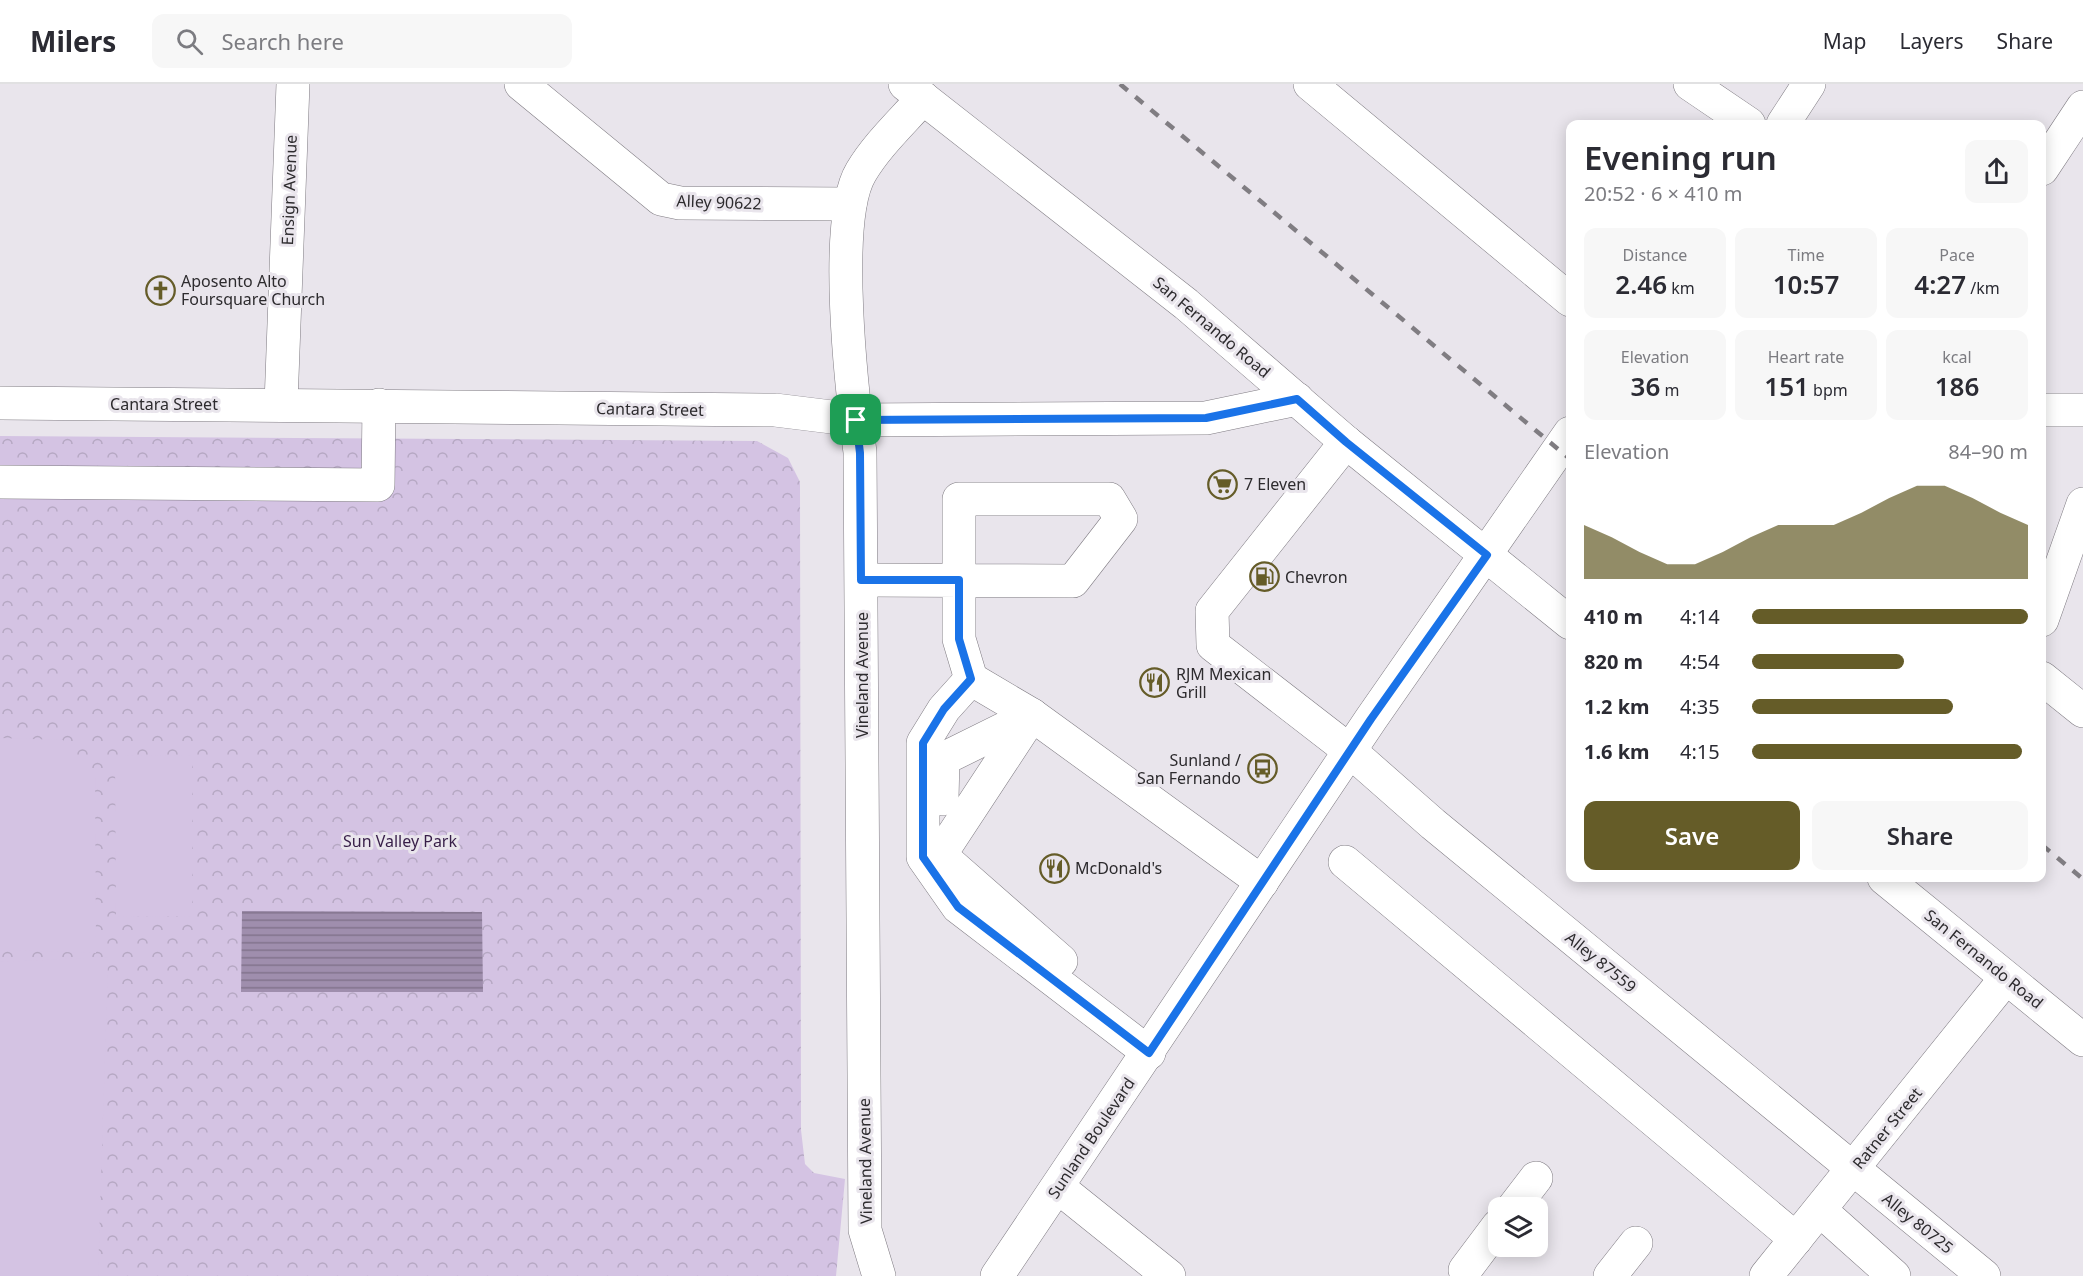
<!DOCTYPE html>
<meta charset="utf-8">
<style>
:root{--surface:#fff;--page:#f7f7f7;--text:#2b2b33;--muted:#7c7c81;--line:#e1e1e2;--accent:#655c28}
body{margin:0;font-family:"Noto Sans",sans-serif;background:var(--page);color:var(--text);height:100vh;display:flex;flex-direction:column;font-size:22px;white-space:nowrap}
*{box-sizing:border-box;margin:0}
p{font-size:20px;color:var(--muted)}
.icon{flex:none;width:33px;height:33px;fill:none;stroke:currentColor;stroke-width:2;stroke-linecap:round;stroke-linejoin:round}
.map{position:relative;flex:1;overflow:hidden}
.drawer{position:absolute;left:1566px;top:36px;width:480px;height:762px;display:flex;flex-direction:column;background:var(--surface);border-radius:12px;box-shadow:0 3px 15px #0003}
.drawer>*{flex:none}
.tools{position:absolute;left:1488px;top:1113px;display:grid;gap:12px}
.tools a{display:grid;place-items:center;width:60px;height:60px;border-radius:12px;background:var(--surface);box-shadow:0 3px 15px #0003;font-size:30px}
.pin{position:absolute;display:grid;place-items:center;width:51px;height:51px;color:#fff;margin:-26px;border-radius:12px;box-shadow:0 3px 9px #0006}
.round{display:grid;place-items:center;flex:none;width:63px;height:63px;border-radius:12px;background:var(--page)}
.head{display:flex;align-items:center;justify-content:space-between;height:102px;padding:0 18px}
h1{font-size:33px;font-weight:600;line-height:45px}
.figures{display:grid;grid-template-columns:repeat(3,1fr);gap:9px;height:102px;padding:6px 18px}
.figures div{display:grid;align-content:center;border-radius:12px;background:var(--page);text-align:center}
.figures b{font-size:26px;font-weight:600}
.figures small{font-size:16px;font-weight:400}
.figures p{font-size:16px}
.chart{height:168px;padding:12px 18px}
.chart p{display:flex;justify-content:space-between}
.chart svg{width:100%;height:108px;margin-top:6px;fill:var(--accent);opacity:.7}
.primary-button{display:flex;gap:12px;margin-top:auto;padding:12px 18px}
.primary-button a{flex:1;height:69px;border-radius:12px;background:var(--accent);color:#fff;font-size:24px;font-weight:600;line-height:69px;text-align:center}
.primary-button a+a{background:var(--page);color:var(--text)}
ul{padding:0 18px;list-style:none;font-size:20px}
li{display:grid;grid-template-columns:96px 72px 1fr;align-items:center;height:45px}
li i{height:15px;border-radius:8px;background:var(--accent)}
header{display:flex;align-items:center;gap:36px;box-sizing:border-box;height:84px;padding:0 30px;background:var(--surface);border-bottom:2px solid var(--line)}
header strong{font-size:28px}
nav{display:flex;gap:33px;margin-inline-start:auto;font-size:21px}
.search{width:420px;height:54px;background:var(--page);display:flex;align-items:center;gap:15px;box-sizing:border-box;padding:0 21px;border-radius:12px;color:var(--muted);font-size:22px}
.map>svg:first-child{display:block}
.park{fill:url(#park-crowns)}
.pitch{fill:#d4c3e3}
.water{fill:url(#water-rules)}
.lines{fill:none;stroke-linecap:round;stroke-linejoin:round}
.minor-casing{stroke:#7f7b82;stroke-width:34}
.major-casing{stroke:#7f7b82;stroke-width:34}
.minor{stroke:#fff;stroke-width:33}
.major{stroke:#fff;stroke-width:33}
.rail{stroke:#807d82;stroke-width:4.5;stroke-dasharray:10 10;stroke-linecap:butt}
.route-casing{stroke:#fff;stroke-width:12}
.route{stroke:#1a73e8;stroke-width:8}
.labels{text-anchor:middle;dominant-baseline:central;stroke-width:6;stroke-linejoin:round;paint-order:stroke}
.street-label{font-size:16px;fill:#2d2b2e;stroke:#e9e5ec}
.poi-label{font-size:16px;fill:#2d2b2e;stroke:#e9e5ec;text-anchor:start}
.park-label{font-size:16px;fill:#371e48;stroke:#e9e5ec}
</style>
<header>
<strong>Milers</strong>
<div class="search"><svg class="icon" aria-label="search" viewBox="0 0 24 24"><circle cx="10" cy="10" r="6"/><path d="M15 15l6 6"/></svg>Search here</div>
<nav><a>Map</a><a>Layers</a><a>Share</a></nav>
</header>
<div class="map">
<svg width="2083" height="1192" viewBox="0 0 2083 1192">
<defs>
<pattern id="park-crowns" width="20" height="18" patternUnits="userSpaceOnUse" patternTransform="scale(1.5)"><rect width="20" height="18" fill="#d4c3e3"/><path d="M2 6a3 3 0 1 1 6 0M12 15a3 3 0 1 1 6 0" fill="none" stroke="#b6a8c3"/></pattern>
<pattern id="water-rules" width="6" height="5" patternUnits="userSpaceOnUse" patternTransform="scale(1.5)"><rect width="6" height="5" fill="#9f8ead"/><path d="M0 2.5h6" fill="none" stroke="#82748d"/></pattern>
</defs>
<rect width="100%" height="100%" fill="#e9e5ec"/>
<polygon class="park" points="0,352 757,357 788,374 800,398 801,1046 805,1080 814,1089 845,1095 836,1192 0,1192"/>
<g class="pitch">
<polygon points="0,654 63,656 95,689 96,869 0,866"/>
<polygon points="115,671 192,672 192,832 116,833"/>
<polygon points="108,873 98,1192 0,1192 0,878"/>
</g>
<polygon class="water" points="242,827 482,828 483,908 241,908"/>
<g class="lines">
<defs>
<g id="minor">
<polyline points="521,0 661,115 680,119 850,120"/>
<polyline points="1310,0 1570,216"/>
<polyline points="1690,0 1749,40"/>
<polyline points="2042,85 2083,23"/>
<polyline points="0,319 775,326 856,336 1206,334 1297,315"/>
<polyline points="281,320 293,0"/>
<polyline points="2042,326 2083,326"/>
<polyline points="1346,358 1212,527 1213,561 1350,667 1433,740 1984,1192"/>
<polyline points="0,398 378,401 379,321"/>
<polyline points="862,496 1073,497 1121,435 1109,415 959,415 959,555 971,595"/>
<polyline points="2042,536 2083,420"/>
<polyline points="2042,594 2083,627"/>
<polyline points="1032,631 940,771 1061,877"/>
<polyline points="942,715 943,675 1030,632"/>
<polyline points="1345,778 1796,1155"/>
<polyline points="1149,969 958,823 923,773 923,659 944,625 971,595 1032,631 1262,798"/>
<polyline points="1058,1103 1169,1192"/>
<polyline points="1513,1124 1536,1094"/>
<polyline points="1820,1126 1894,1192"/>
<polyline points="1465,1186 1498,1142"/>
<path d="M 879,1192 L 865,1146 L 860,368 C 852,309 832,136 861,88 C 877,61 902,38 923,14"/>
<polyline points="1610,1192 1636,1159"/>
<polyline points="1766,1192 2006,894"/>
</g>
<g id="major">
<polyline points="905,0 1186,220 1346,358 1570,539"/>
<polyline points="1783,40 1809,0"/>
<polyline points="1884,794 2083,956"/>
<polyline points="997,1192 1371,635 1570,349"/>
</g>
</defs>
<use href="#minor" class="minor-casing"/>
<use href="#major" class="major-casing"/>
<use href="#minor" class="minor"/>
<use href="#major" class="major"/>
<g class="rail">
<polyline points="1120,0 1570,375"/>
<polyline points="2042,761 2083,795"/>
</g>
</g>
<g class="lines">
<defs>
<polygon id="route" points="1297,315 1346,358 1487,471 1371,635 1149,969 958,823 923,773 923,659 944,625 971,595 959,555 959,496 861,496 860,369 856,336 1206,334"/>
</defs>
<use href="#route" class="route-casing"/>
<use href="#route" class="route"/>
</g>
<defs>
<symbol id="church-ring" viewBox="-11 -11 22 22"><circle r="9.5" fill="#e9e5ec" stroke="#655c28" stroke-width="1.5"/><path d="M-1.2-6h2.4v3.5h3.3v2.4h-3.3V6h-2.4V-.1h-3.3v-2.4h3.3Z" fill="#655c28"/></symbol>
<symbol id="supermarket-ring" viewBox="-11 -11 22 22"><circle r="9.5" fill="#e9e5ec" stroke="#655c28" stroke-width="1.5"/><path d="M-6-5.5h2.5l.6 2H6L4.5 2H-2.5L-4.4-4H-6ZM-1.5 3.2a1.3 1.3 0 1 0 .1 0ZM3 3.2a1.3 1.3 0 1 0 .1 0Z" fill="#655c28"/></symbol>
<symbol id="fuel-ring" viewBox="-11 -11 22 22"><circle r="9.5" fill="#e9e5ec" stroke="#655c28" stroke-width="1.5"/><path d="M-5.5-6h7V0h2V4h1.3V-2.5L3-4.5l.8-.8L6-3V5H2.5V1h-1V6h-7ZM-4.2-4.7v3.2H.2V-4.7Z" fill="#655c28"/></symbol>
<symbol id="restaurant-ring" viewBox="-11 -11 22 22"><circle r="9.5" fill="#e9e5ec" stroke="#655c28" stroke-width="1.5"/><path d="M-5-6h1v4h1v-4h1v4h1v-4h1v5L-1.5 .5V6h-2V.5L-5-1ZM5-6V6H3V1.5H1.5Q1.5-4 5-6Z" fill="#655c28"/></symbol>
<symbol id="bus-ring" viewBox="-11 -11 22 22"><circle r="9.5" fill="#e9e5ec" stroke="#655c28" stroke-width="1.5"/><path d="M-5-6H5V4H4V6H2V4H-2V6H-4V4H-5ZM-3.5-4V0h7V-4ZM-3.5 1.2v1.5H-2V1.2ZM2 1.2v1.5H3.5V1.2Z" fill="#655c28"/></symbol>
</defs>
<g fill-rule="evenodd">
<use href="#church-ring" x="144" y="190" width="33" height="33"/>
<use href="#supermarket-ring" x="1206" y="384" width="33" height="33"/>
<use href="#fuel-ring" x="1248" y="476" width="33" height="33"/>
<use href="#restaurant-ring" x="1138" y="582" width="33" height="33"/>
<use href="#bus-ring" x="1246" y="668" width="33" height="33"/>
<use href="#restaurant-ring" x="1038" y="768" width="33" height="33"/>
</g>
<g class="labels">
<g class="street-label">
<text transform="translate(289 106) rotate(-88)">Ensign Avenue</text>
<text transform="translate(719 118) rotate(2)">Alley 90622</text>
<text transform="translate(1212 243) rotate(40)">San Fernando Road</text>
<text x="164" y="320">Cantara Street</text>
<text transform="translate(650 325) rotate(1)">Cantara Street</text>
<text transform="translate(862 591) rotate(-90)">Vineland Avenue</text>
<text transform="translate(1984 875) rotate(39)">San Fernando Road</text>
<text transform="translate(1601 878) rotate(39)">Alley 87559</text>
<text transform="translate(1887 1044) rotate(-51)">Ratner Street</text>
<text transform="translate(1091 1054) rotate(-56)">Sunland Boulevard</text>
<text transform="translate(865 1077) rotate(-91)">Vineland Avenue</text>
<text transform="translate(1918 1139) rotate(39)">Alley 80725</text>
</g>
<g class="poi-label">
<text x="181" y="197">Aposento Alto<tspan x="181" dy="18">Foursquare Church</tspan></text>
<text x="1244" y="400">7 Eleven</text>
<text x="1285" y="493">Chevron</text>
<text x="1176" y="590">RJM Mexican<tspan x="1176" dy="18">Grill</tspan></text>
<text x="1241" y="676" text-anchor="end">Sunland /<tspan x="1241" dy="18">San Fernando</tspan></text>
<text x="1075" y="784">McDonald's</text>
</g>
<g class="park-label">
<text x="400" y="757">Sun Valley Park</text>
</g>
</g>
</svg>
<div class="tools">
<a><svg class="icon" aria-label="layers" viewBox="0 0 24 24"><path d="M12 4l9 5-9 5-9-5zM3 14l9 5 9-5"/></svg></a>
</div>
<div class="pin" style="left:856px;top:336px;background:#1e9e55"><svg class="icon" aria-label="arrive" viewBox="0 0 24 24"><path d="M6 21V4h12l-3 4 3 4H6"/></svg></div>
<section class="drawer">
<div class="head"><div><h1>Evening run</h1><p>20:52 · 6 × 410 m</p></div><a class="round"><svg class="icon" aria-label="share" viewBox="0 0 24 24"><path d="M12 15V3M7 8l5-5 5 5M5 13v7h14v-7"/></svg></a></div>
<div class="figures">
<div><p>Distance</p><b>2.46<small> km</small></b></div>
<div><p>Time</p><b>10:57</b></div>
<div><p>Pace</p><b>4:27<small> /km</small></b></div>
</div>
<div class="figures">
<div><p>Elevation</p><b>36<small> m</small></b></div>
<div><p>Heart rate</p><b>151<small> bpm</small></b></div>
<div><p>kcal</p><b>186</b></div>
</div>
<div class="chart"><p><span>Elevation</span>84–90 m</p>
<svg viewBox="0 0 160 44" preserveAspectRatio="none"><path d="M0 44V22L10 27L20 33L30 38L40 38L50 33L60 27L70 22L80 22L90 22L100 17L110 11L120 6L130 6L140 11L150 17L160 22V44z"/></svg>
</div>
<ul>
<li><b>410 m</b>4:14<i style="width:100%"></i></li>
<li><b>820 m</b>4:54<i style="width:55%"></i></li>
<li><b>1.2 km</b>4:35<i style="width:73%"></i></li>
<li><b>1.6 km</b>4:15<i style="width:98%"></i></li>
</ul>
<div class="primary-button"><a>Save</a><a>Share</a></div>
</section>
</div>
